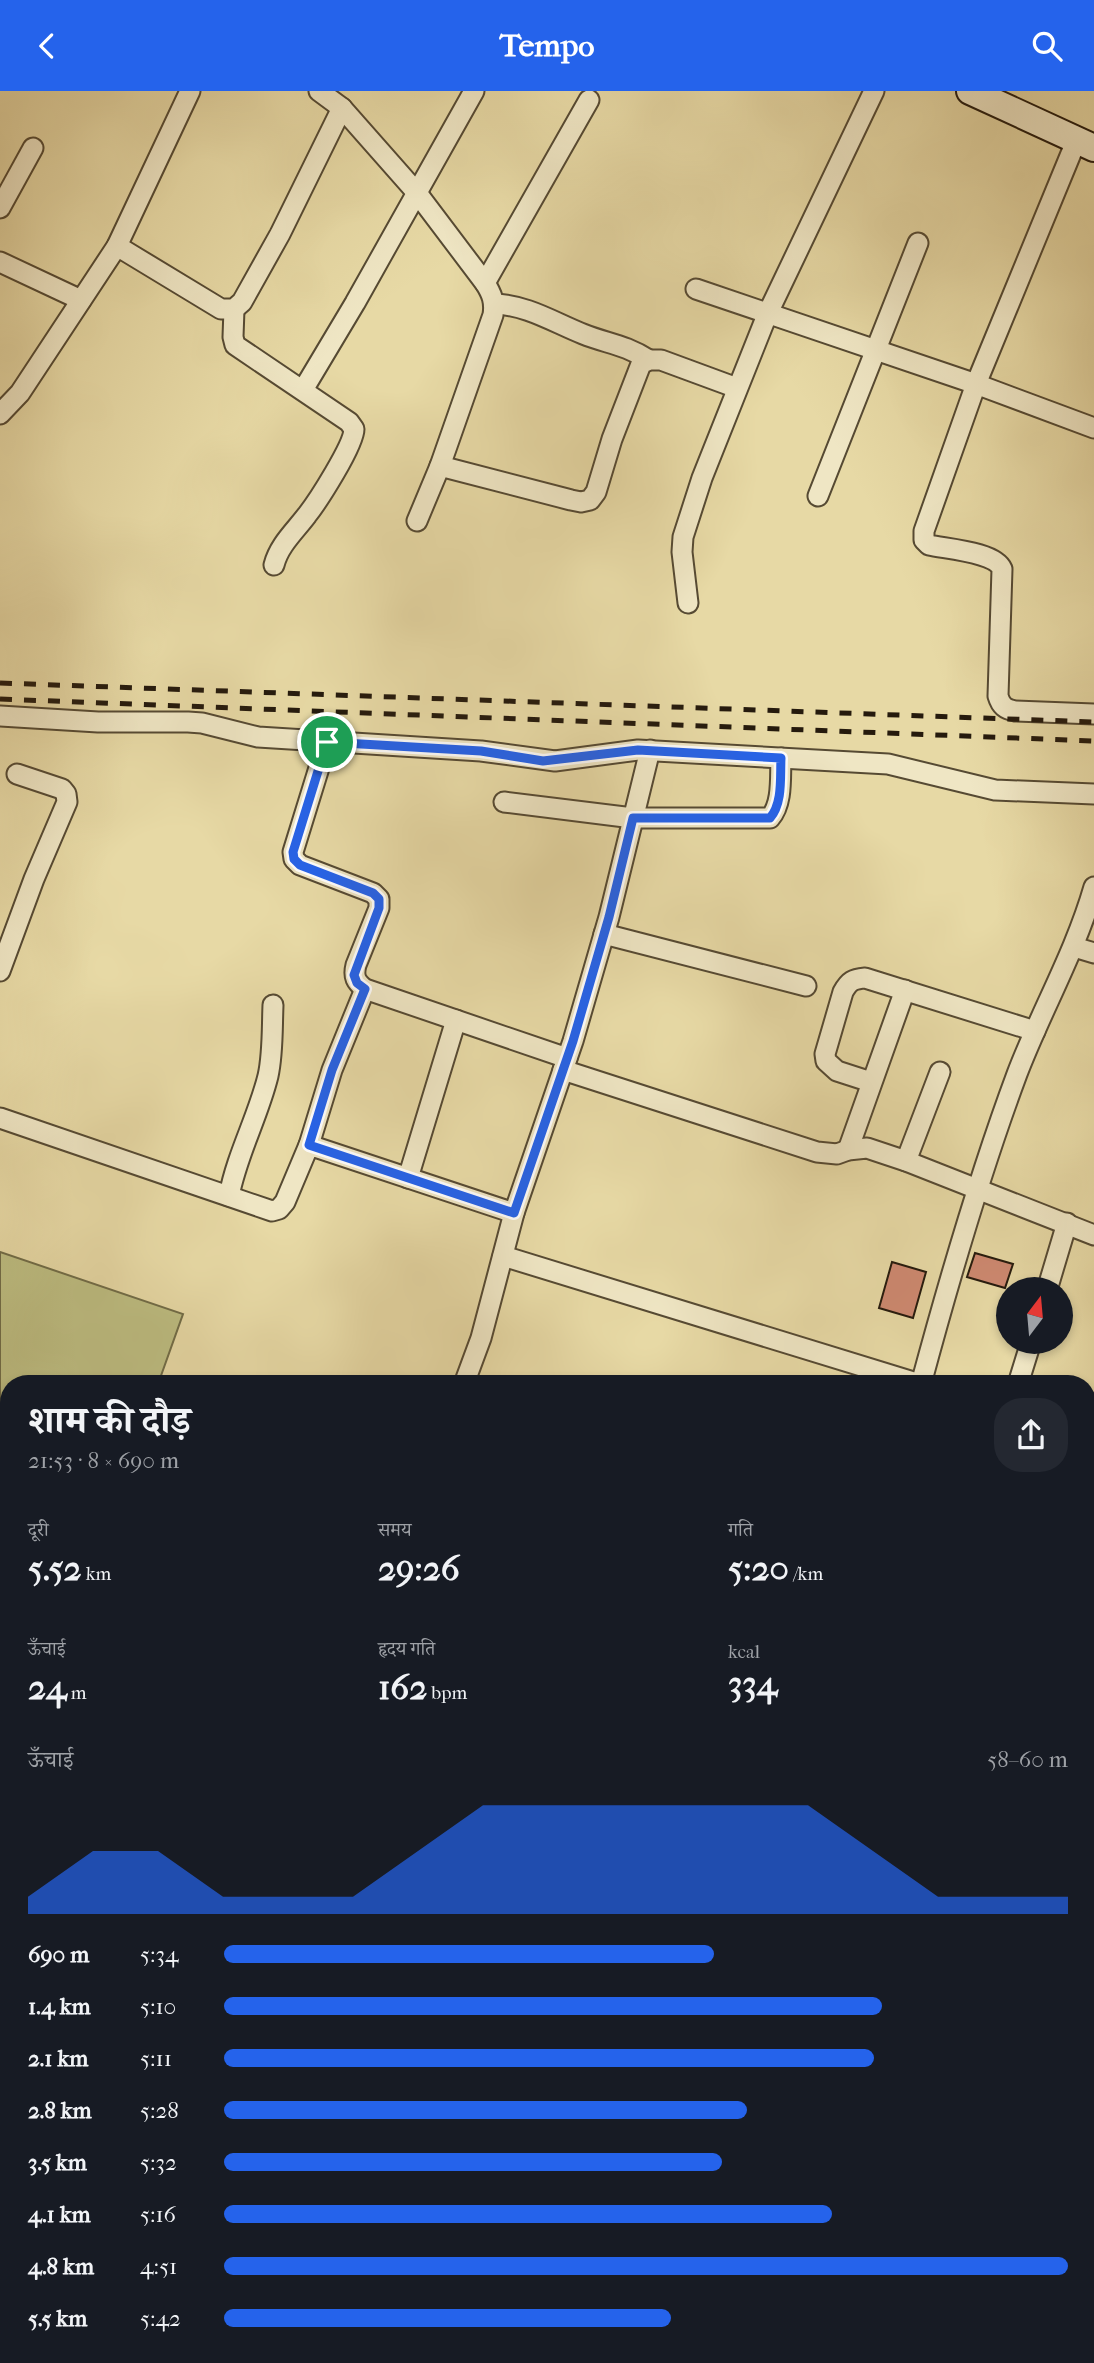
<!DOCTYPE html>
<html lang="hi">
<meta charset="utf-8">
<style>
:root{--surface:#171b24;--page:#242831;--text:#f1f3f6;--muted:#9ea1a6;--accent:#2563eb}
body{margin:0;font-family:"IM FELL French Canon","Noto Serif Devanagari",serif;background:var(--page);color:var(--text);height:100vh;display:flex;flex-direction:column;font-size:26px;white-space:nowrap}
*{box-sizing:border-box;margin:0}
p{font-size:23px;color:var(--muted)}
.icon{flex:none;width:38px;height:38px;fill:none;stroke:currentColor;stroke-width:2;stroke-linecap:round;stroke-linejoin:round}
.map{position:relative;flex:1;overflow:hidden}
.panel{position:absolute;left:0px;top:1284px;width:1096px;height:989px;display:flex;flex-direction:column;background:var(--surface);border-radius:28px 28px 0 0;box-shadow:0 4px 10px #0003}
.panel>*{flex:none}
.needle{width:46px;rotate:16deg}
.tools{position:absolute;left:996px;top:1186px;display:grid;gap:14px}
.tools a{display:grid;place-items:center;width:77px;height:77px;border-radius:50%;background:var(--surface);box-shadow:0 4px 10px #0003;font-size:35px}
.pin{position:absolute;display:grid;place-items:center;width:60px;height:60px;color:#fff;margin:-30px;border:4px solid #fff;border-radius:50%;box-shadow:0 2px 7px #0007}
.round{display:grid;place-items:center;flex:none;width:74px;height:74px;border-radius:28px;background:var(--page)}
.overview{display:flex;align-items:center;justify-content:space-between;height:119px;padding:0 28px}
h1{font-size:38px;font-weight:700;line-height:52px}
.metrics{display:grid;grid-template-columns:repeat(3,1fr);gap:10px;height:119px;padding:7px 28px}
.metrics div{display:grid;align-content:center}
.metrics b{font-size:35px;font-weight:700}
.metrics small{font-size:19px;font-weight:400}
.metrics p{font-size:19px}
.chart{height:196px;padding:14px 28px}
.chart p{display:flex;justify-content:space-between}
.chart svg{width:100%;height:126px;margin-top:7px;fill:var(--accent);opacity:.7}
ul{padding:0 28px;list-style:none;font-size:23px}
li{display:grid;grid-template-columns:112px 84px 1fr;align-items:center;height:52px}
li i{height:18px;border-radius:9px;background:var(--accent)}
header{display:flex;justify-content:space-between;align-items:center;height:91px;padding:0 28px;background:var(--accent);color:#fff;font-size:32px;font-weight:700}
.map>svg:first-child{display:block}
.green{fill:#bdbd81;stroke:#716c47;stroke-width:2}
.building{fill:#ce8971;stroke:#251a0d;stroke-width:2}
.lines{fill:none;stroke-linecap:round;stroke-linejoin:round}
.street-casing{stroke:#564a33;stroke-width:23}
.secondary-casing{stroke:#251a0d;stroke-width:30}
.street{stroke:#efe6c4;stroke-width:19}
.secondary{stroke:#efe6c4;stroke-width:26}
.rail{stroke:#251a0d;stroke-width:5;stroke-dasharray:12 12;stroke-linecap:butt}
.route-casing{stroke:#fff;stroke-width:14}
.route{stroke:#2563eb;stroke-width:9}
</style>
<header><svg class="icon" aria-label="back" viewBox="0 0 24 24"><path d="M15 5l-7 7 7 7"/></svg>Tempo<svg class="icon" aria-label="search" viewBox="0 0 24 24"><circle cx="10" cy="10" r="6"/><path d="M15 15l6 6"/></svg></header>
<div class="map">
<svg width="1094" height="2272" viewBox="0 0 1094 2272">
<rect width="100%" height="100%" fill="#e7d9a5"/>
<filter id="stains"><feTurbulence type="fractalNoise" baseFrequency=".00286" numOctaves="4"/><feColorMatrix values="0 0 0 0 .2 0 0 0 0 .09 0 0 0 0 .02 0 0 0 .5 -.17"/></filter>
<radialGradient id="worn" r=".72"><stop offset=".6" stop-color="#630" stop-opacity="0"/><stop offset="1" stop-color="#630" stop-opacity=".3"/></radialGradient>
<polygon class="green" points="0,1161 183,1223 158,1293 9,1293 9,1320 0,1317"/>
<g class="building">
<polygon points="975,1162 1013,1173 1005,1197 967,1186"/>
<polygon points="892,1171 926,1181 913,1227 879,1217"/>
</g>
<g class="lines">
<defs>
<g id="street">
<path d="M 319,0 L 342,17 L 417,102 L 485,192 C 492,203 495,211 493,224 L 440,375 L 417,430"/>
<path d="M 1077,48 L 976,293 L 924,440 L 924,449 L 929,454 C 947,458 995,461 1002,478 L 998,605 C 1001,615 1005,618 1015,620 L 1094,623"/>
<polyline points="0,117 33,57"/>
<polyline points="117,155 221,218 234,218 242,211 280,143 342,17"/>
<polyline points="0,171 81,209"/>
<polyline points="485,192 589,9"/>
<polyline points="696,198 976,293 1094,337"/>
<path d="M 494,213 C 527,214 553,231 583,243 C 608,253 624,253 649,269"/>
<path d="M 234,218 L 233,246 L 235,254 L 349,331 L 354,338 C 354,354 318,410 307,424 C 295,440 279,454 274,474"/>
<polyline points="303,299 355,212 474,0"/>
<polyline points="0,323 20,302 117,155 190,0"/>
<polyline points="440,375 571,409 581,411 590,409 596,401 612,348 641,273 649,269 661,269 737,297"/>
<polyline points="818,405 918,152"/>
<polyline points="688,512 682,461 683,446 702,387 767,224 874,0"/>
<polyline points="0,625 98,631 188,631 202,632 258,646 481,660 555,670 638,659 888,673 995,699 1094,703"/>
<path d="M 327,651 L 293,761 L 294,768 L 300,774 L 373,802 L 379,808 L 379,817 L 356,874 C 353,886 356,891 365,898 L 567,967"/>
<path d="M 504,711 L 633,727 L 770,727 C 783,712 780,686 781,667"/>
<polyline points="604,843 806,895"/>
<polyline points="1074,856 1094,862"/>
<polyline points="0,880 34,788 67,711 66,703 62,698 17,683"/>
<polyline points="563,979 817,1061 837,1063 848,1059 867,1057 906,1070 1094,1144"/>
<path d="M 871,991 L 837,980 L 826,970 L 825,963 L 843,901 C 849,890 853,888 865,887 L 1035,940"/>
<polyline points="0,1027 272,1120 279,1118 285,1111 309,1054 514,1122"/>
<polyline points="309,1054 332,979 365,898"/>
<polyline points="848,1059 905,899"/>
<polyline points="906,1070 940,981"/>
<polyline points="408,1087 456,929"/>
<path d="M 229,1105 C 237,1063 258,1026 268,985 C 273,963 272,938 273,914"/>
<polyline points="503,1165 920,1293"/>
<polyline points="1047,1199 1067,1132"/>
<polyline points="464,1293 481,1247 514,1122 573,950 609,826 650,659"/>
<path d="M 921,1293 C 949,1189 979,1085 1017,983 C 1041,920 1075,862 1094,796"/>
<polyline points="1018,1293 1031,1251"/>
<polyline points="0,1335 9,1339"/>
<polyline points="1087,1355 1094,1358"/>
<polyline points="0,1382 9,1360"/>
<polyline points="1087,1659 1093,1645"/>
<polyline points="1087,1755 1094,1759"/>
<polyline points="0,1802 9,1806"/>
<polyline points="1087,1847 1094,1850"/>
<polyline points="1087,1895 1094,1898"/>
<polyline points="1087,1935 1094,1938"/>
<polyline points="0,1980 9,1961"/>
<polyline points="0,2065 9,2068"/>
<polyline points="1087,2137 1094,2122"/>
<polyline points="0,2162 9,2165"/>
<polyline points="735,2264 752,2272"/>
<polyline points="102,2272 105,2264"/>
<polyline points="934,2272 937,2264"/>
<polyline points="1022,2272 1025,2264"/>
</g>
<polyline id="secondary" points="970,0 1094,57"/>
</defs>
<use href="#street" class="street-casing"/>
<use href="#secondary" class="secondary-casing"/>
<use href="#street" class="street"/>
<use href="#secondary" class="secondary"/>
<g class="rail">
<polyline points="0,592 1094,631"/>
<polyline points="0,608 1094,650"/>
</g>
</g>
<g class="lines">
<defs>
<path id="route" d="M 327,651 L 481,660 L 543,670 L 638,659 L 781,667 C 780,686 783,712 770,727 L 633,727 L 609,826 L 573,950 L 514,1122 L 309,1054 L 332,979 L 365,898 L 357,892 L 354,884 L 379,817 L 379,808 L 373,802 L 300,774 L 294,768 L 293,761 Z"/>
</defs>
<use href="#route" class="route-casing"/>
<use href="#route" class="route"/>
</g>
<rect width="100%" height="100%" filter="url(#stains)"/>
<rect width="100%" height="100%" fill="url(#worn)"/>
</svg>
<div class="tools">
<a><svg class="needle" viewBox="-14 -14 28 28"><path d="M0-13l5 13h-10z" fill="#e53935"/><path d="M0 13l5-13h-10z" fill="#9ea1a6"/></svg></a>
</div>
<div class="pin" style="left:327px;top:651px;background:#1e9e55"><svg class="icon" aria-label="arrive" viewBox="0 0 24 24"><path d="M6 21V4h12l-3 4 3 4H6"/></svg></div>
<section class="panel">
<div class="overview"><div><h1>शाम की दौड़</h1><p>21:53 · 8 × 690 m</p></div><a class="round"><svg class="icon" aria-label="share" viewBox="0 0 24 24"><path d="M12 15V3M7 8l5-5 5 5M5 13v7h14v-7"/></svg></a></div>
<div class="metrics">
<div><p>दूरी</p><b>5.52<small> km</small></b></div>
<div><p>समय</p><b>29:26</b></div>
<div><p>गति</p><b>5:20<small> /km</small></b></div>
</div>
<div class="metrics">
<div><p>ऊँचाई</p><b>24<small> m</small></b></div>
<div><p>हृदय गति</p><b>162<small> bpm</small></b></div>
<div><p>kcal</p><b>334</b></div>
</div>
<div class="chart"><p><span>ऊँचाई</span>58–60 m</p>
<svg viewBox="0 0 160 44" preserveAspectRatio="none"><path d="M0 44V38L10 22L20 22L30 38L40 38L50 38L60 22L70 6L80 6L90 6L100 6L110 6L120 6L130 22L140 38L150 38L160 38V44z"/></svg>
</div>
<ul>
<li><b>690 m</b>5:34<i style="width:58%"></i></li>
<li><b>1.4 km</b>5:10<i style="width:78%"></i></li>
<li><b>2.1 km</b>5:11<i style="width:77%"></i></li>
<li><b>2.8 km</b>5:28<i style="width:62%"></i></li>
<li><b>3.5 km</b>5:32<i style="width:59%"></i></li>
<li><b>4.1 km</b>5:16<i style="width:72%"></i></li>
<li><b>4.8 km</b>4:51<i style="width:100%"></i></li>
<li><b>5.5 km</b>5:42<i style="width:53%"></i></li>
</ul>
</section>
</div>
